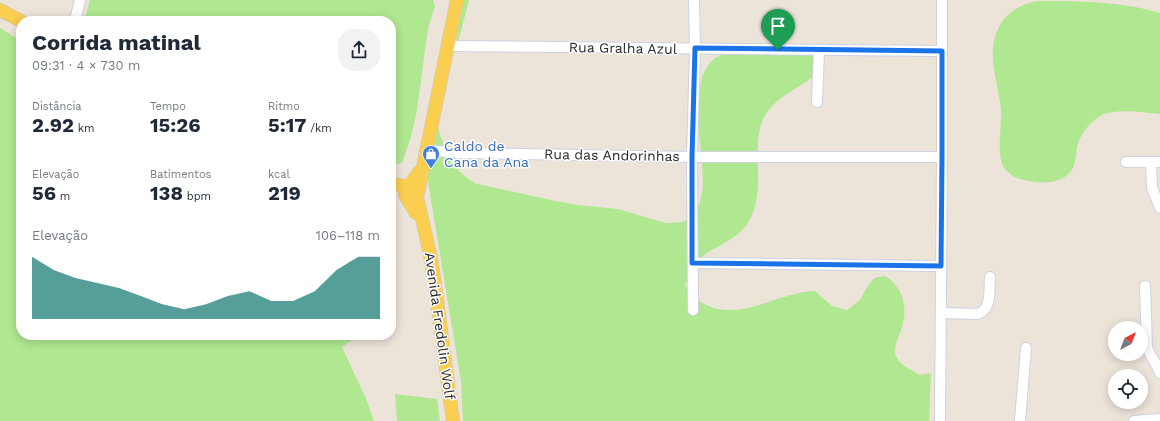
<!DOCTYPE html>
<html lang="pt">
<meta charset="utf-8">
<style>
:root{--surface:#fff;--page:#f2f2f3;--text:#1f2937;--muted:#747a83;--accent:#0f766e}
body{margin:0;font-family:"Work Sans",sans-serif;background:var(--page);color:var(--text);height:100vh;display:flex;flex-direction:column;font-size:15px;white-space:nowrap}
*{box-sizing:border-box;margin:0}
p{font-size:13px;color:var(--muted)}
.icon{flex:none;width:22px;height:22px;fill:none;stroke:currentColor;stroke-width:2;stroke-linecap:round;stroke-linejoin:round}
.map{position:relative;flex:1;overflow:hidden}
.panel{position:absolute;left:16px;top:16px;width:380px;height:324px;display:flex;flex-direction:column;background:var(--surface);border-radius:16px;box-shadow:0 2px 10px #0003}
.panel>*{flex:none}
.needle{width:26px;rotate:42deg}
.fabs{position:absolute;left:1108px;top:321px;display:grid;gap:8px}
.fabs a{display:grid;place-items:center;width:40px;height:40px;border-radius:50%;background:var(--surface);box-shadow:0 2px 10px #0003;font-size:20px}
.pin{position:absolute;display:grid;place-items:center;width:34px;height:34px;color:#fff;margin:-41px -17px;border-radius:50% 50% 50% 0;rotate:-45deg;box-shadow:0 0 4px #0007}
.pin .icon{rotate:45deg}
.round{display:grid;place-items:center;flex:none;width:42px;height:42px;border-radius:16px;background:var(--page)}
.head{display:flex;align-items:center;justify-content:space-between;height:68px;padding:0 16px}
h1{font-size:22px;font-weight:700;line-height:30px}
.metrics{display:grid;grid-template-columns:repeat(3,1fr);gap:6px;height:68px;padding:4px 16px}
.metrics div{display:grid;align-content:center}
.metrics b{font-size:20px;font-weight:700}
.metrics small{font-size:11px;font-weight:400}
.metrics p{font-size:11px}
.chart{height:112px;padding:8px 16px}
.chart p{display:flex;justify-content:space-between}
.chart svg{width:100%;height:72px;margin-top:4px;fill:var(--accent);opacity:.7}
.map>svg:first-child{display:block}
.green{fill:#b0e791}
.lines{fill:none;stroke-linecap:round;stroke-linejoin:round}
.minor-casing{stroke:#ced2e3;stroke-width:12}
.major-casing{stroke:#c7c7c7;stroke-width:14}
.path{stroke:#c7c7c7;stroke-width:1.5;stroke-dasharray:3 2;stroke-linecap:butt}
.minor{stroke:#fff;stroke-width:10}
.major{stroke:#face50;stroke-width:13}
.route-casing{stroke:#fff;stroke-width:8}
.route{stroke:#1a73e8;stroke-width:5}
.labels{text-anchor:middle;dominant-baseline:central;stroke-width:3;stroke-linejoin:round;paint-order:stroke}
.street-label{font-size:14px;fill:#282828;stroke:#fff}
.shop-label{font-size:14px;fill:#366cbe;stroke:#fff;text-anchor:start}
</style>
<div class="map">
<svg width="1160" height="421" viewBox="0 0 1160 421">
<rect width="100%" height="100%" fill="#ece3d9"/>
<g class="green">
<polygon points="90,0 433,0 435,6 428,28 417,110 411,137 402,163 391,165 391,21 84,21"/>
<polygon points="463,0 469,0 454,57"/>
<path d="M 1037,1 C 1077,1 1121,1 1160,13 L 1160,114 C 1143,112 1115,108 1100,116 C 1089,123 1080,134 1077,147 C 1076,153 1076,159 1074,165 C 1067,185 1042,184 1024,180 C 1016,179 1009,174 1004,168 C 996,155 1002,123 1001,108 C 999,92 994,76 993,60 C 991,29 1006,7 1037,1 Z"/>
<polygon points="0,28 21,41 21,335 359,335 342,347 367,401 374,421 0,421"/>
<path d="M 803,51 L 814,56 L 817,74 C 803,85 785,93 773,105 C 742,136 772,187 747,224 C 733,245 704,247 691,269 C 688,274 687,281 685,286 C 723,336 769,293 815,291 L 832,306 L 847,310 L 860,300 L 867,287 L 874,278 L 885,276 C 903,287 908,307 902,327 C 900,336 892,347 896,356 C 899,365 912,370 919,375 L 931,373 L 929,421 L 463,421 L 461,381 L 427,176 L 438,127 C 445,153 453,171 477,184 L 556,201 L 578,205 L 618,209 L 665,223 L 683,222 L 692,216 L 700,203 L 703,187 L 702,160 L 698,125 L 698,102 L 702,76 L 709,64 L 715,58 L 724,54 Z"/>
<polygon points="395,394 437,399 440,421 397,421"/>
</g>
<g class="lines">
<defs>
<g id="minor">
<polyline points="75,21 80,0"/>
<polyline points="449,46 941,51"/>
<polyline points="817,102 819,50"/>
<polyline points="427,150 458,153 692,157 942,157"/>
<polyline points="1126,162 1160,162"/>
<polyline points="1151,162 1152,188 1160,208"/>
<polyline points="693,263 941,266"/>
<path d="M 1145,286 L 1147,347 C 1150,357 1157,363 1160,373"/>
<polyline points="693,310 692,157 695,49 694,0"/>
<path d="M 941,313 L 978,314 C 992,309 989,290 990,277"/>
<polyline points="940,421 942,157 942,0"/>
<polyline points="1020,421 1026,348"/>
<polyline points="1134,421 1160,419"/>
</g>
<g id="major">
<polyline points="0,10 21,21"/>
<polyline points="391,183 407,187"/>
<polyline points="417,197 430,254 434,278 453,421"/>
<polyline points="417,197 457,0"/>
<polyline points="416,213 405,195 405,191 420,171"/>
</g>
</defs>
<use href="#minor" class="minor-casing"/>
<use href="#major" class="major-casing"/>
<polyline class="path" points="391,196 396,199"/>
<use href="#minor" class="minor"/>
<use href="#major" class="major"/>
</g>
<g class="lines">
<defs>
<polygon id="route" points="695,48 942,51 942,157 941,266 692,263 692,157"/>
</defs>
<use href="#route" class="route-casing"/>
<use href="#route" class="route"/>
</g>
<defs>
<symbol id="shop-pin" viewBox="-11 -11 22 30"><path d="M0 17L-7.5 6A9.5 9.5 0 1 1 7.5 6Z" fill="#3f7fe0" stroke="#fff"/><path d="M-5-2.5h2.3a2.7 3.5 0 0 1 5.4 0H5L5.5 6h-11ZM-1.5-2.5h3a1.5 2.3 0 0 0-3 0Z" fill="#fff"/></symbol>
</defs>
<g fill-rule="evenodd">
<use href="#shop-pin" x="421" y="144" width="20" height="27"/>
</g>
<g class="labels">
<g class="street-label">
<text transform="translate(623 48) rotate(1)">Rua Gralha Azul</text>
<text transform="translate(612 155) rotate(1)">Rua das Andorinhas</text>
<text transform="translate(440 326) rotate(82)">Avenida Fredolin Wolf</text>
</g>
<g class="shop-label">
<text x="444" y="146">Caldo de<tspan x="444" dy="16">Cana da Ana</tspan></text>
</g>
</g>
</svg>
<div class="fabs">
<a><svg class="needle" viewBox="-14 -14 28 28"><path d="M0-13l5 13h-10z" fill="#e53935"/><path d="M0 13l5-13h-10z" fill="#747a83"/></svg></a>
<a><svg class="icon" aria-label="locate" viewBox="0 0 24 24"><circle cx="12" cy="12" r="6"/><path d="M12 2v4M12 18v4M2 12h4M18 12h4"/></svg></a>
</div>
<div class="pin" style="left:778px;top:50px;background:#1e9e55"><svg class="icon" aria-label="arrive" viewBox="0 0 24 24"><path d="M6 21V4h12l-3 4 3 4H6"/></svg></div>
<section class="panel">
<div class="head"><div><h1>Corrida matinal</h1><p>09:31 · 4 × 730 m</p></div><a class="round"><svg class="icon" aria-label="share" viewBox="0 0 24 24"><path d="M12 15V3M7 8l5-5 5 5M5 13v7h14v-7"/></svg></a></div>
<div class="metrics">
<div><p>Distância</p><b>2.92<small> km</small></b></div>
<div><p>Tempo</p><b>15:26</b></div>
<div><p>Ritmo</p><b>5:17<small> /km</small></b></div>
</div>
<div class="metrics">
<div><p>Elevação</p><b>56<small> m</small></b></div>
<div><p>Batimentos</p><b>138<small> bpm</small></b></div>
<div><p>kcal</p><b>219</b></div>
</div>
<div class="chart"><p><span>Elevação</span>106–118 m</p>
<svg viewBox="0 0 160 44" preserveAspectRatio="none"><path d="M0 44V6L10 14L20 19L30 22L40 25L50 30L60 35L70 38L80 35L90 30L100 27L110 33L120 33L130 27L140 14L150 6L160 6V44z"/></svg>
</div>
</section>
</div>
